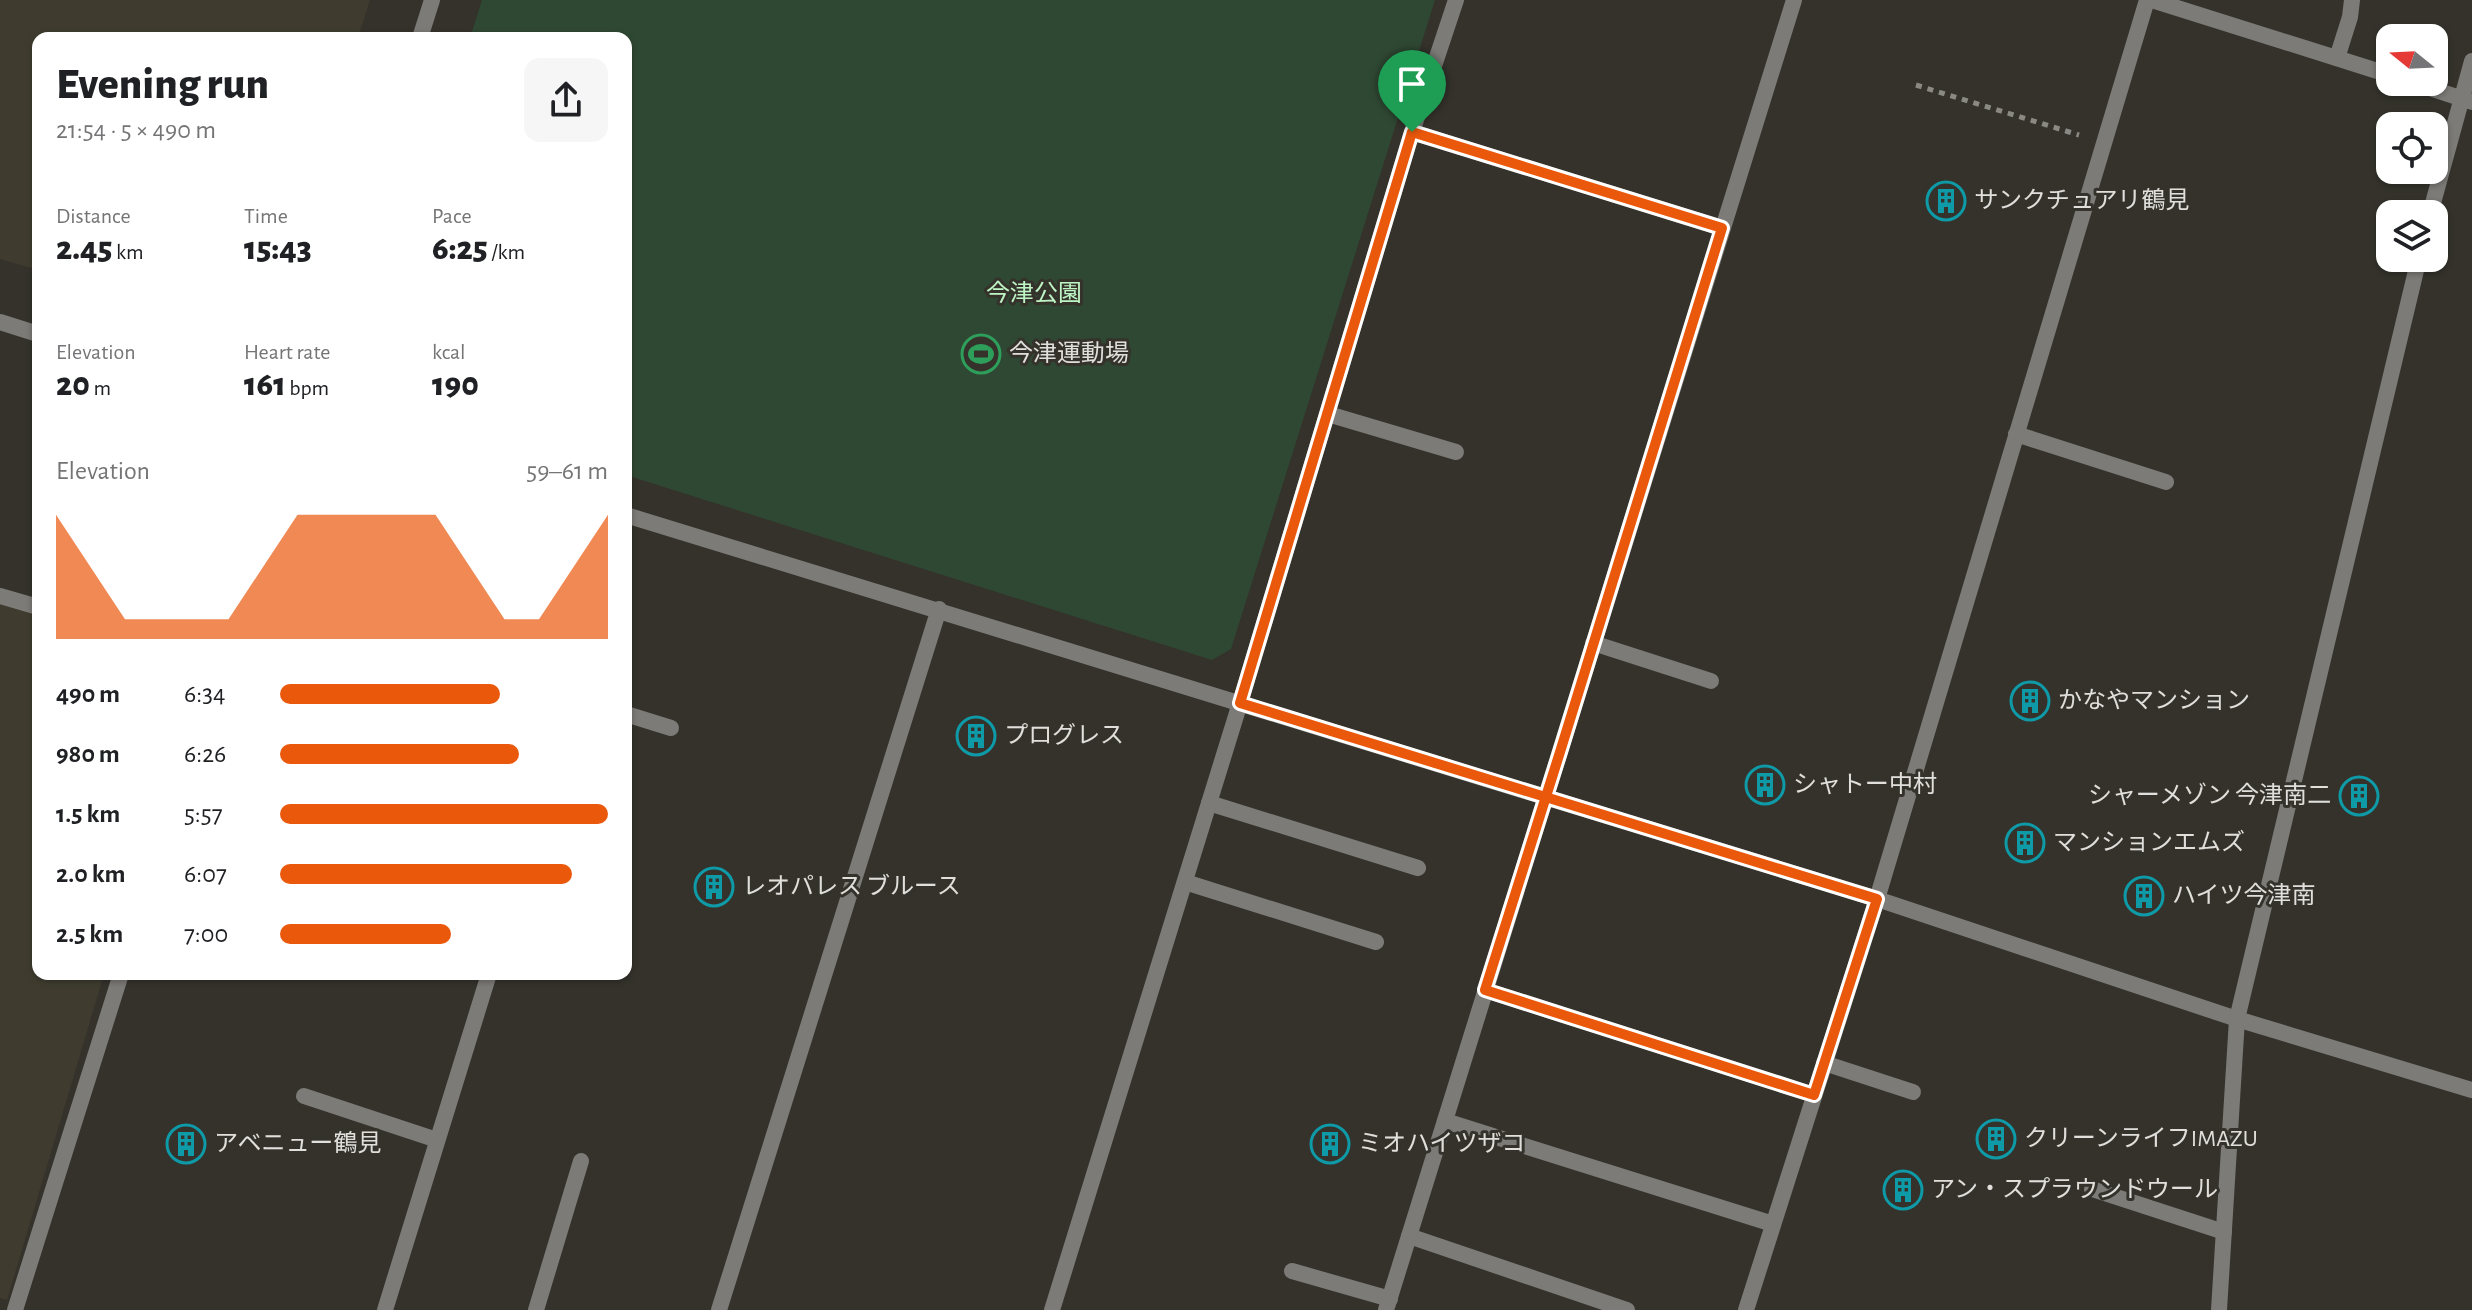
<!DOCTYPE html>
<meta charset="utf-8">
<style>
:root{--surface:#fff;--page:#f6f6f6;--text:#202124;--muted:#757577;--accent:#ea580c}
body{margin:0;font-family:"Alegreya Sans","Noto Sans JP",sans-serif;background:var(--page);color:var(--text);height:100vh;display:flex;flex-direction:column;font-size:30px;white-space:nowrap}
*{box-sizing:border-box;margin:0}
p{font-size:26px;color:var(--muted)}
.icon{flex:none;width:44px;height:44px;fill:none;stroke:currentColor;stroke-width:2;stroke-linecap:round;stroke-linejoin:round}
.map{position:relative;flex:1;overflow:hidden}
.sheet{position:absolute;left:32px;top:32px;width:600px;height:948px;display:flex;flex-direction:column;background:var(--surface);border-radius:16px;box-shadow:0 2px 6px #0004}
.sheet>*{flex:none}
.needle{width:52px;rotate:288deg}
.fabs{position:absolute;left:2376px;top:24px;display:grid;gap:16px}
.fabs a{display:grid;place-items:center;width:72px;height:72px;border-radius:16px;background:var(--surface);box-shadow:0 2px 6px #0004;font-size:40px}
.pin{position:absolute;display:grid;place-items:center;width:68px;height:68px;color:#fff;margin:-82px -34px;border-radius:50% 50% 50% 0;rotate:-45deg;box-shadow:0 0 8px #0007}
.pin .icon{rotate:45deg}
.round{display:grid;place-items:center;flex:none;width:84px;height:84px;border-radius:16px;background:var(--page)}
.head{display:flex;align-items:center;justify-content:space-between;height:136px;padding:0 24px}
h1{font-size:44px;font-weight:800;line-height:60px}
.stats{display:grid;grid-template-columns:repeat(3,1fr);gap:12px;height:136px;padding:8px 24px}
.stats div{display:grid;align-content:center}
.stats b{font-size:34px;font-weight:800}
.stats small{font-size:22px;font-weight:400}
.stats p{font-size:22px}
.chart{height:224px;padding:16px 24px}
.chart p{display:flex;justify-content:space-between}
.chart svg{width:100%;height:144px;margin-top:8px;fill:var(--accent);opacity:.7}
ul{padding:0 24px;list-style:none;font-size:26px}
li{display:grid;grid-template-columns:128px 96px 1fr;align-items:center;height:60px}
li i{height:20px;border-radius:10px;background:var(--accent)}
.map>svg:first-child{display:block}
.built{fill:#3f3c2f}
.green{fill:#2f4833}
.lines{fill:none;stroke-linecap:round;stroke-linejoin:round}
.path{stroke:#8a8984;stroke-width:5;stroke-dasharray:6 6;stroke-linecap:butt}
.service{stroke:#7c7b77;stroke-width:16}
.minor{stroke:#7c7b77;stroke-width:16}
.tertiary{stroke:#7c7b77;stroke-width:16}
.route-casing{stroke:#fff;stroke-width:16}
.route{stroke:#ea580c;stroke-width:10}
.labels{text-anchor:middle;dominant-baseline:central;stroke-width:6;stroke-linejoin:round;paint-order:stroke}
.poi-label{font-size:24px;fill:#e0dfdb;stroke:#34322b;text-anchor:start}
.park-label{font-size:24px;fill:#bef5c4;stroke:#34322b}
</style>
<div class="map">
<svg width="2472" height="1310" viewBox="0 0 2472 1310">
<rect width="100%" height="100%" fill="#34322b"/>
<g class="built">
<polygon points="0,0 370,0 358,38 38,38 38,270 0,259"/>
<polygon points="0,600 38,611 38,974 104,974 7,1300 0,1298"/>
</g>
<polygon class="green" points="482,0 1435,0 1231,649 1212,660 626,475 626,38 470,38"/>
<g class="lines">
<polyline class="path" points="1916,85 2079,135"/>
<g class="service">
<polyline points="2337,58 2350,17 2352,0"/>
<polyline points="1412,132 1722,228"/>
<polyline points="1328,414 1456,452"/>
<polyline points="2016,434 2166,482"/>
<polyline points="1593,643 1711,681"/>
<polyline points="626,714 671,728"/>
<polyline points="1209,803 1418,868"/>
<polyline points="1185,882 1376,942"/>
<polyline points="1485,990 1814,1095"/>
<polyline points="1824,1063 1913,1092"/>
<polyline points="304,1096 437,1140"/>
<polyline points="1445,1121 1773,1224"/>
<polyline points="2092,1189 2224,1232"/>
<polyline points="1409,1236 1627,1310"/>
<polyline points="1292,1271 1390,1299"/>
<polyline points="385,1310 489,974"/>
<polyline points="536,1310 581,1161"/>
</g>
<g class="minor">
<polyline points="2152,0 2390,75"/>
<polyline points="2411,82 2472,102"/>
<polyline points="0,322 38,334"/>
<polyline points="626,515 1877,899 2237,1019 2472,1090"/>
<polyline points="0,596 38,607"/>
<polyline points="719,1310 939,609"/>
<polyline points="1052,1310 1240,703 1412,132 1456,0"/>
<polyline points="1386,1310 1794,0"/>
<polyline points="1746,1310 1877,899 2147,0"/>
</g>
<g class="tertiary">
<polyline points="420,38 432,0"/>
<polyline points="2430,214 2472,61"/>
<polyline points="15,1310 121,974"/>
<polyline points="2219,1310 2237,1019 2419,258"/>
</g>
</g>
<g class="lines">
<defs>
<polyline id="route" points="1412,132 1240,703 1877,899 1814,1095 1485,990 1560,752 1722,228 1412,132"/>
</defs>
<use href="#route" class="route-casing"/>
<use href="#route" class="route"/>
</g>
<defs>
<symbol id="building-ring" viewBox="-11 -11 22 22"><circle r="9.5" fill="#34322b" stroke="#0f9aa8" stroke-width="1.5"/><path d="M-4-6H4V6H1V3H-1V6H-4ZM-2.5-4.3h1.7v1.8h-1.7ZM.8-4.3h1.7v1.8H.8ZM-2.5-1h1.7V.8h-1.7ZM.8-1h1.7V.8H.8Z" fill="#0f9aa8"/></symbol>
<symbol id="stadium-ring" viewBox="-11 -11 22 22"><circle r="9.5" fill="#34322b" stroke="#2e9e5b" stroke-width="1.5"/><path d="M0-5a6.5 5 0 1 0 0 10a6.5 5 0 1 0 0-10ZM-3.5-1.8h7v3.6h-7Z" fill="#2e9e5b"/></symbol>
</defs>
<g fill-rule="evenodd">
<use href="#building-ring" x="1924" y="179" width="44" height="44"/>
<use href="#stadium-ring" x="959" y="332" width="44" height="44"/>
<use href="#building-ring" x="2008" y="679" width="44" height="44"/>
<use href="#building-ring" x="954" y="714" width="44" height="44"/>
<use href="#building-ring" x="1743" y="763" width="44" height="44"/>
<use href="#building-ring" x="2337" y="774" width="44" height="44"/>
<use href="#building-ring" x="2003" y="821" width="44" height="44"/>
<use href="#building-ring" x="692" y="865" width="44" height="44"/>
<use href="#building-ring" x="2122" y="874" width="44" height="44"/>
<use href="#building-ring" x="1974" y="1117" width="44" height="44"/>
<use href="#building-ring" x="164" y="1122" width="44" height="44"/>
<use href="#building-ring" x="1308" y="1122" width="44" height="44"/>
<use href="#building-ring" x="1881" y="1168" width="44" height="44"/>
</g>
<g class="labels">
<g class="poi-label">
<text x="1974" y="201">サンクチュアリ鶴見</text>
<text x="1009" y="354">今津運動場</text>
<text x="2058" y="701">かなやマンション</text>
<text x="1004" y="736">プログレス</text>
<text x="1793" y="785">シャトー中村</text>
<text x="2331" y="796" text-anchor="end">シャーメゾン 今津南二</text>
<text x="2053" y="843">マンションエムズ</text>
<text x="742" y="887">レオパレス ブルース</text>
<text x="2172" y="896">ハイツ今津南</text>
<text x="2024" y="1139">クリーンライフIMAZU</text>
<text x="214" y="1144">アベニュー鶴見</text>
<text x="1358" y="1144">ミオハイツザコ</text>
<text x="1931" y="1190">アン・スプラウンドウール</text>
</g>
<g class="park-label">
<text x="1034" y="294">今津公園</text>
</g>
</g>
</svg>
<div class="fabs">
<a><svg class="needle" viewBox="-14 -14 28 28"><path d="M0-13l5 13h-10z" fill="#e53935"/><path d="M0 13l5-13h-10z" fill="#757577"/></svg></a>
<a><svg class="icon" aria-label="locate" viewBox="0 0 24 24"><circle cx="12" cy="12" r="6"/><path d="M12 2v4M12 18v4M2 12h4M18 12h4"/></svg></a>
<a><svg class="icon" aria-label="layers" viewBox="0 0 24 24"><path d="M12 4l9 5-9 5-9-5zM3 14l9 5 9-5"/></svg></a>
</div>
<div class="pin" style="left:1412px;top:132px;background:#1e9e55"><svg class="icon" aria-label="arrive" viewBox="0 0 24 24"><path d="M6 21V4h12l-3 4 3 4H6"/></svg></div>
<section class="sheet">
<div class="head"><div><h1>Evening run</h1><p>21:54 · 5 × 490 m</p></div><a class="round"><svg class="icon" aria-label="share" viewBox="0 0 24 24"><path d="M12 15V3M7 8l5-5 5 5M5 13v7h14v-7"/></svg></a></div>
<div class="stats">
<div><p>Distance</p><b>2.45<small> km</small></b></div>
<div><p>Time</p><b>15:43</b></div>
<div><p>Pace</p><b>6:25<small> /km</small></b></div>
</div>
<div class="stats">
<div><p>Elevation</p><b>20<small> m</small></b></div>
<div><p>Heart rate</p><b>161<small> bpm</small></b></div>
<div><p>kcal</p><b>190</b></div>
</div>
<div class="chart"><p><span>Elevation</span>59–61 m</p>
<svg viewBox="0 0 160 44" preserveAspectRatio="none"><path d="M0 44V6L10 22L20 38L30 38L40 38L50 38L60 22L70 6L80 6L90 6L100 6L110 6L120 22L130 38L140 38L150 22L160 6V44z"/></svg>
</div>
<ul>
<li><b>490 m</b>6:34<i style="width:67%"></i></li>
<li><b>980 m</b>6:26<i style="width:73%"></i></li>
<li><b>1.5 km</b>5:57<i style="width:100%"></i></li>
<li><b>2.0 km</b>6:07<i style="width:89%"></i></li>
<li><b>2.5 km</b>7:00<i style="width:52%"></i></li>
</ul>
</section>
</div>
